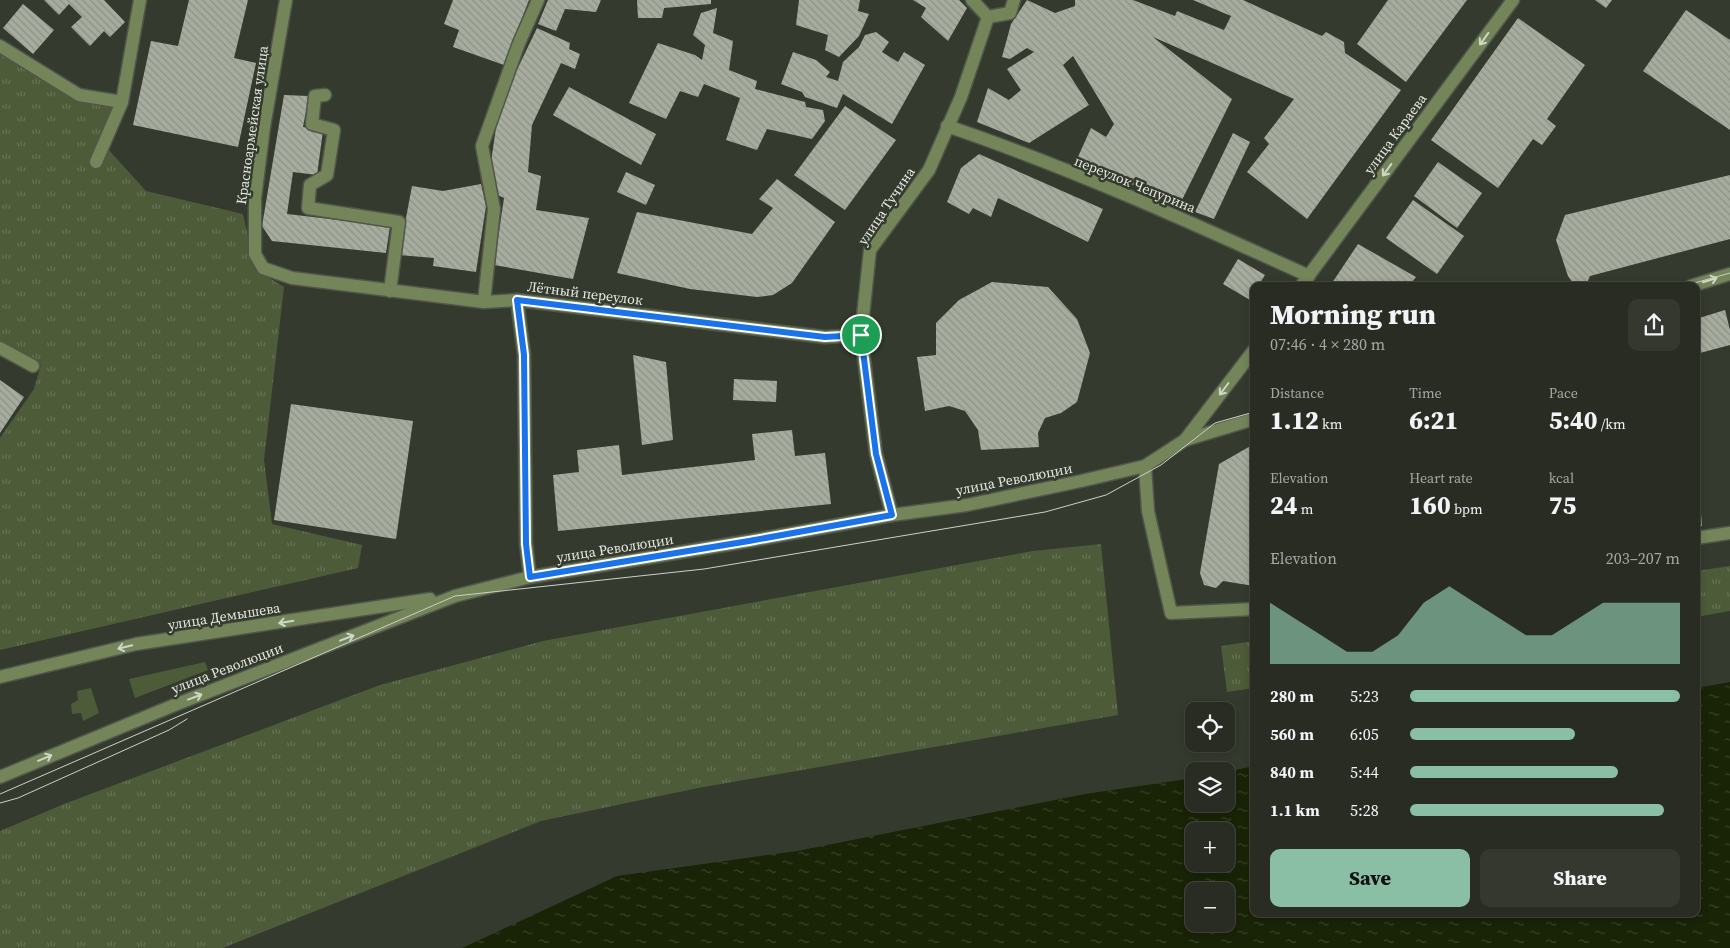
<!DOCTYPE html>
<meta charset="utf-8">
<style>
:root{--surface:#282c22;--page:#34382f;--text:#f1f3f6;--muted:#a5a7a5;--line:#444840;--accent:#8abfa5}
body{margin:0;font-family:"Source Serif 4",serif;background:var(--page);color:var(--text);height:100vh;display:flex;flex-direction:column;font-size:19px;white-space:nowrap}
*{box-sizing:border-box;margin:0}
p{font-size:16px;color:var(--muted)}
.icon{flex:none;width:28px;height:28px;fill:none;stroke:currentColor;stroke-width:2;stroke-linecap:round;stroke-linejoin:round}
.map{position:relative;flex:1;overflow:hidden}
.details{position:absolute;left:1250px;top:282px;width:450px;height:635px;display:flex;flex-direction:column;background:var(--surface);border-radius:10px;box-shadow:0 2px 8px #0003,0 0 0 1px var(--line)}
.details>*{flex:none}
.tools{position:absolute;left:1185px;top:702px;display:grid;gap:10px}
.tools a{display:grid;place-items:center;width:50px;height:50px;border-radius:10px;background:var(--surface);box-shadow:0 2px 8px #0003,0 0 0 1px var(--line);font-size:25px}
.pin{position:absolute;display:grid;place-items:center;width:42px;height:42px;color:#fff;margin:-21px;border:2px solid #fff;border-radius:50%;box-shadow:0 1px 5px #0007}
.round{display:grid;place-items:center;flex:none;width:52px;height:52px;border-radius:10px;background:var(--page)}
.overview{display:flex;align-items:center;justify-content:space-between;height:85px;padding:0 20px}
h1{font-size:28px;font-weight:800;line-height:38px}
.stats{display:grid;grid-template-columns:repeat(3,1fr);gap:8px;height:85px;padding:5px 20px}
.stats div{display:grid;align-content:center}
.stats b{font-size:25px;font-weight:800}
.stats small{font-size:14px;font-weight:400}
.stats p{font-size:14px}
.chart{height:140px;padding:10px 20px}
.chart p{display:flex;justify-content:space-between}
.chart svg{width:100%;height:90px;margin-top:5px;fill:var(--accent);opacity:.7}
.button{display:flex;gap:10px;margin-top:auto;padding:10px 20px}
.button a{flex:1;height:58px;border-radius:10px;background:var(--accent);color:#111;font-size:20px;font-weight:800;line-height:58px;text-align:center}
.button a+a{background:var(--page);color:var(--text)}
ul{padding:0 20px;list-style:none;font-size:16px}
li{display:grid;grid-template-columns:80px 60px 1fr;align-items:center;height:38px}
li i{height:12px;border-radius:6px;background:var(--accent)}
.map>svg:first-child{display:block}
.grass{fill:#4e5b39}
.park{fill:url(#park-tufts)}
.water{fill:url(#water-ripples);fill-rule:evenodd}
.building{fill:url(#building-back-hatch)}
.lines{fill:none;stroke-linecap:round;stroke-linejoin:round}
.minor-casing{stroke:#51564b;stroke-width:15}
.minor{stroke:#74855a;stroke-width:12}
.tram{stroke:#ccd0c8;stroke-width:1}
.oneway{stroke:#cfd6c7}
.route-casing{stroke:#fff;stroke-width:10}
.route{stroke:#1a73e8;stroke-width:6}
.labels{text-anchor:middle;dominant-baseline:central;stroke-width:5;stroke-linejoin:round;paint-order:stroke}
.street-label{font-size:14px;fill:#e6eae2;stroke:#353a2e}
</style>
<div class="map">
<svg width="1730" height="948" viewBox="0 0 1730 948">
<defs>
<pattern id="park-tufts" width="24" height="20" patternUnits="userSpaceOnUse" patternTransform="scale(1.25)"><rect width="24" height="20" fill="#4e5b39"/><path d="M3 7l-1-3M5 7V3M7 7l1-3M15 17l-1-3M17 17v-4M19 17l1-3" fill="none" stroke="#687355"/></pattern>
<pattern id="water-ripples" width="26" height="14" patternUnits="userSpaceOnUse" patternTransform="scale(1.25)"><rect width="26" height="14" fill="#192306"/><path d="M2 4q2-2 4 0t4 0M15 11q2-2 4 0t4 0" fill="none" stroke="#3a432a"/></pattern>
<pattern id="building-back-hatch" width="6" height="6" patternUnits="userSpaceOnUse" patternTransform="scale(1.25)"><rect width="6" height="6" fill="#a6ac9e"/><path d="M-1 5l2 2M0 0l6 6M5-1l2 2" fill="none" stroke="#8e9288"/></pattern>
</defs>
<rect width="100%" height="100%" fill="#353a2e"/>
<g class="grass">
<polygon points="205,662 208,670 135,698 129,679"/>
<polygon points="91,688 99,713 83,721 81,713 72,714 71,704 78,700 77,691"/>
</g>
<g class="park">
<polygon points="0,42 120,111 106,147 146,191 243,214 255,269 284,287 264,460 272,524 362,545 358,568 0,650 0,438 34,389 41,365 0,343"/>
<polygon points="1101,544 1118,715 698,788 541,821 223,948 0,948 0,831 64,804 380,685 543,641 1033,551"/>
<polygon points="1730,566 1730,611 1696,617 1696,571"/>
<polygon points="1254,641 1254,688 1227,692 1221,646"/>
</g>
<path class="water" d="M 1730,682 L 1730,948 L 462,948 L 617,876 L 797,851 L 1085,794 L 1194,778 L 1194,804 L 1226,804 L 1226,772 L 1254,766 L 1254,914 L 1696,914 L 1696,688 ZM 1194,831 L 1226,831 L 1226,864 L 1194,864 ZM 1194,891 L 1226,891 L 1226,924 L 1194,924 Z"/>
<g class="building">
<polygon points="44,0 104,0 125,22 110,37 104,31 90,46 71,27 82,17 69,4 59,15"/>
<polygon points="189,0 248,0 234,58 256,63 238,147 133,125 151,41 178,46"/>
<polygon points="453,0 529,0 504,65 453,47 459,30 444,24"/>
<polygon points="548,0 601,0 596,12 565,9 556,31 538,24"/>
<polygon points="637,0 711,0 711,4 664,8 662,18 638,18"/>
<polygon points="799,0 860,0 858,11 869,14 859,36 839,57 825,50 828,35 796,25"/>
<polygon points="913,0 959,0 967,8 948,41 921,17 926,8"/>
<polygon points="1027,0 1055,13 1075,6 1075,0 1133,0 1175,16 1177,11 1224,30 1231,16 1193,0 1243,0 1322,36 1326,32 1344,42 1345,53 1401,90 1307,219 1247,172 1269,144 1264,138 1294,99 1153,37 1232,99 1179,206 1077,159 1091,128 1106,137 1114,124 1073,56 1063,65 1089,105 1029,143 977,122 988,88 1009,100 1021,90 1007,69 1034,52 1027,48 1010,59 1002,57 1011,24"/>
<polygon points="1388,0 1467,0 1406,82 1357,44"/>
<polygon points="1595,0 1612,0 1606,8"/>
<polygon points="23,4 54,30 33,54 3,28"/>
<polygon points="717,8 713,33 733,41 729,70 757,81 755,89 805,102 806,107 823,110 825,121 812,139 767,129 757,150 726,140 740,98 704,84 698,97 680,91 666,119 629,103 658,43 695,55 702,60 705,45 693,35 701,13"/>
<polygon points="1686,10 1730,40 1730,130 1643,71"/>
<polygon points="1518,18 1585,65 1547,119 1556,126 1542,145 1533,139 1498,188 1431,140"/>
<polygon points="537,28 570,43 569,49 580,54 575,69 561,63 532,125 528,172 541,176 536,210 589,218 573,279 494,265 504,198 498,195 492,180 492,155 497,121 514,76"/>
<polygon points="876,32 889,42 882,52 898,62 904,52 925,65 892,124 843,94 837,108 805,97 802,92 781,84 793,52 816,60 830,72 826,77 838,81 843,62 859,47 865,35"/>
<polygon points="569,87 656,134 641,165 553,115"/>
<polygon points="284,95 309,96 303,127 323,131 317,175 293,172 287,214 390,226 386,253 272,241 262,226"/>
<polygon points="845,106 896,140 845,210 794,175"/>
<polygon points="1233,133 1250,142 1214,219 1195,212"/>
<polygon points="979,154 1103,209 1088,242 998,198 991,217 973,208 969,214 947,202 961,168"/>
<polygon points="1438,162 1482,193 1457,228 1414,196"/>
<polygon points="626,172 655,185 646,205 617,192"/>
<polygon points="1730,175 1730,239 1590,276 1587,283 1580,285 1573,283 1568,276 1556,240 1565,215"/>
<polygon points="777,179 835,222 792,283 773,295 757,297 690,289 617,273 637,212 752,234 773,208 759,199"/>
<polygon points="481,184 486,206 476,272 433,266 434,258 399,255 412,186 443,191"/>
<polygon points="1413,200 1464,236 1437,274 1386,238"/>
<polygon points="1358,244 1416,277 1409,286 1330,286"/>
<polygon points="1238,259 1265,275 1258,286 1254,286 1254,293 1250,300 1223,284"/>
<polygon points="992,282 1048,287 1077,319 1090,353 1077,402 1061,413 1045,418 1038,433 1039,447 981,450 978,430 965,411 949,406 925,411 917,357 936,355 936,323 959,300"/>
<polygon points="1725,310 1730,330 1730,345 1696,354 1696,319"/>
<polygon points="633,355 666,362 673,440 642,445"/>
<polygon points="734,379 777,381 776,402 733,400"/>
<polygon points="0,380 24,397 0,433"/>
<polygon points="291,404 413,421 396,539 274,520"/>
<polygon points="792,430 795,456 825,453 831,504 558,531 553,475 579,472 577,450 619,445 622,475 755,460 752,434"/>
<polygon points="1254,444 1254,586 1223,581 1216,588 1204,585 1200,573 1219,464"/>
<polygon points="1699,490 1702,526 1696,527 1696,491"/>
</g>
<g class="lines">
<defs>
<g id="minor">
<polyline points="286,0 264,127 255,198 255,254 263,268 292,278 484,302 517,300 825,337 861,335"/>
<polyline points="972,0 988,17"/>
<polyline points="988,17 1010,13 1014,0"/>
<polyline points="0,46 79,95 122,102"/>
<polyline points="325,95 315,96 312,124 334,130 327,175 310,185 308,208 399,222 390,291"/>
<path d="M 947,126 C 1071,168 1190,222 1309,276"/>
<polyline points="96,162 122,102 140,0"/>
<polyline points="1301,286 1513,0"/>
<polyline points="1691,286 1730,274"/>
<polyline points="517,300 524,355 526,543 530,577"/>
<polyline points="484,302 494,209 482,146 519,43 538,0"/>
<polyline points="0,348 33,366"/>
<polyline points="1185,440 1254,350"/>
<polyline points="1145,466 1148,511 1171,613 1254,609"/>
<polyline points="892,515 876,454 861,335 870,250 929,170 961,97 988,17"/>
<polyline points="1696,538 1730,533"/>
<polyline points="0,677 136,644 430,599"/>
<polyline points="0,777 177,704 455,596 530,577 749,541 892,515 967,505 1081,481 1145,466 1185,440 1254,419"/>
</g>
</defs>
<use href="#minor" class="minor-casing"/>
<use href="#minor" class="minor"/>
<g class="tram">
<polyline points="1684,286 1730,273"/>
<polyline points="0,794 455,596 704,569 1045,512 1106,495 1161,465 1215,423 1254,412"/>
<polyline points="0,803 18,798 169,730 187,719"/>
</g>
</g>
<defs><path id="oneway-shaft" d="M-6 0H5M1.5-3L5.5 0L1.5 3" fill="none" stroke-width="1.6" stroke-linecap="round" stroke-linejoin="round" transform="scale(1.25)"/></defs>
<g class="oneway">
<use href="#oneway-shaft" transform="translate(1484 39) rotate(126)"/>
<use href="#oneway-shaft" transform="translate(1387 170) rotate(126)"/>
<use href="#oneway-shaft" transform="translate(1710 280) rotate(-17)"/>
<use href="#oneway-shaft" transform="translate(1224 389) rotate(127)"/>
<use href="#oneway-shaft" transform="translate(286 622) rotate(171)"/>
<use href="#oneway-shaft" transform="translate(347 638) rotate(-21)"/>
<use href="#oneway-shaft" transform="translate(125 647) rotate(166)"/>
<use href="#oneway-shaft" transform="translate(195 697) rotate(-21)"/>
<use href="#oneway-shaft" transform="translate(45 758) rotate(-23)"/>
</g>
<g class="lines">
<defs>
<polygon id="route" points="517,300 825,337 861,335 876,454 892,515 749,541 530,577 526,544 524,355"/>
</defs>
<use href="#route" class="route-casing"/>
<use href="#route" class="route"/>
</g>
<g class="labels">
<g class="street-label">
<text transform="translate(252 125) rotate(-82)">Красноармейская улица</text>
<text transform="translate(1395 134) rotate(-54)">улица Караева</text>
<text transform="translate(1135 184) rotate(22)">переулок Чепурина</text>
<text transform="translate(886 206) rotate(-56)">улица Тучина</text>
<text transform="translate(585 293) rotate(7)">Лётный переулок</text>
<text transform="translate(1014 479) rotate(-11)">улица Революции</text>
<text transform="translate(615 548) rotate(-9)">улица Революции</text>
<text transform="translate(224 616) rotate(-9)">улица Демышева</text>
<text transform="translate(227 668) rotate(-21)">улица Революции</text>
</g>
</g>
</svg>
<div class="tools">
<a><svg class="icon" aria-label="locate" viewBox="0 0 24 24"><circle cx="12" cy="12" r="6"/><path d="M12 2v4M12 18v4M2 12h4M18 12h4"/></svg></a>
<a><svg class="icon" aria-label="layers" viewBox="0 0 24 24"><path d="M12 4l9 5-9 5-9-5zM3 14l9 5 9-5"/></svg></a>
<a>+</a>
<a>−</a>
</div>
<div class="pin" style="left:861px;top:335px;background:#1e9e55"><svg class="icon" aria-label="arrive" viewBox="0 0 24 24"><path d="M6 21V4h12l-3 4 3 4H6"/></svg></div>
<section class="details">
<div class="overview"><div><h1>Morning run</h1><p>07:46 · 4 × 280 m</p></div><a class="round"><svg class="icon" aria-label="share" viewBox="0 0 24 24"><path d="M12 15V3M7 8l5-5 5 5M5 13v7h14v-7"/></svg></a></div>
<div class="stats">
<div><p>Distance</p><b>1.12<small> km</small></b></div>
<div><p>Time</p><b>6:21</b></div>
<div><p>Pace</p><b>5:40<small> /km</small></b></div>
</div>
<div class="stats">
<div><p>Elevation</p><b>24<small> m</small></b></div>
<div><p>Heart rate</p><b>160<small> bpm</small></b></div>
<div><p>kcal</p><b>75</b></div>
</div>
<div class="chart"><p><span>Elevation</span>203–207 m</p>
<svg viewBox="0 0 160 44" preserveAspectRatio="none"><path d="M0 44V14L10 22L20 30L30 38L40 38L50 30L60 14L70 6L80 14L90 22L100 30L110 30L120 22L130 14L140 14L150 14L160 14V44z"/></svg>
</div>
<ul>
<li><b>280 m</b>5:23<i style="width:100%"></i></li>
<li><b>560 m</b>6:05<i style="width:61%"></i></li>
<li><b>840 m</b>5:44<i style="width:77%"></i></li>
<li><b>1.1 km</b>5:28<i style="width:94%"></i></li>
</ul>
<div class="button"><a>Save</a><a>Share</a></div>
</section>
</div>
